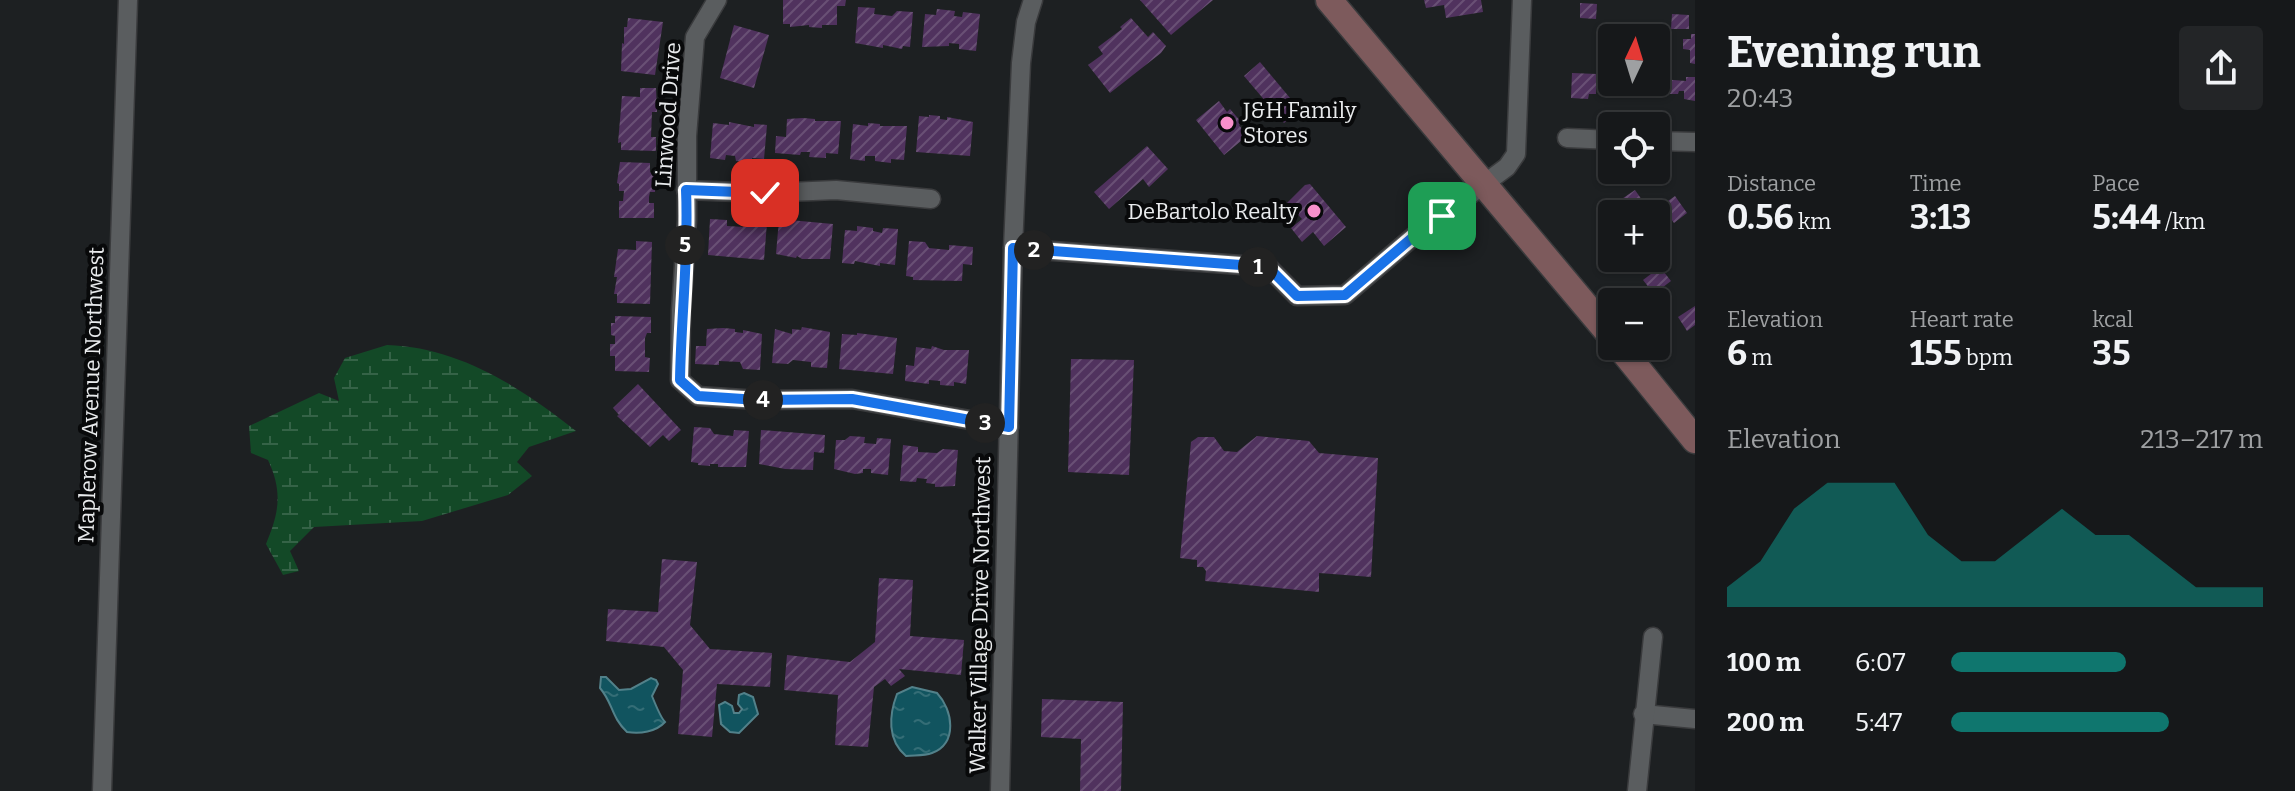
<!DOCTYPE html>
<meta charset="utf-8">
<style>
:root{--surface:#16181a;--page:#232527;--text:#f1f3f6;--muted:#9ea0a2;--line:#353739;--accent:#0f766e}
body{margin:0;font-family:Bitter,serif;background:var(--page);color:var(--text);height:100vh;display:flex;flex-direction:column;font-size:30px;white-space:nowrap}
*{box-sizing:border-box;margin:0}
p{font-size:26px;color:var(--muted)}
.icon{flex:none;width:44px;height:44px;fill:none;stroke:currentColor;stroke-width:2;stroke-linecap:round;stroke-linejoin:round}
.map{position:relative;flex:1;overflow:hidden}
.details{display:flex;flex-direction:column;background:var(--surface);width:600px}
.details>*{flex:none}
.needle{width:52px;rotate:4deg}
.fabs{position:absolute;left:1598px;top:24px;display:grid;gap:16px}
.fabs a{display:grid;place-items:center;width:72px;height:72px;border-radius:8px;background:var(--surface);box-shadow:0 2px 6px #0004,0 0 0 2px var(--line);font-size:40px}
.pin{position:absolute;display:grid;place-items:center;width:68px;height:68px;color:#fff;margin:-34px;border-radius:16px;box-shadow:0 4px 12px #0006}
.km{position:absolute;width:40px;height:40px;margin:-20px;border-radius:50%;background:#222;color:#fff;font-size:22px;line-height:40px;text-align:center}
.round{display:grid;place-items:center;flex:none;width:84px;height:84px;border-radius:8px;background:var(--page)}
.summary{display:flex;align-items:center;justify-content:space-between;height:136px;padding:0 32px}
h1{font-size:44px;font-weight:700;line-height:60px}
.figures{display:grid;grid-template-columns:repeat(3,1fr);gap:12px;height:136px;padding:8px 32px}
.figures div{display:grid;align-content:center}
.figures b{font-size:34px;font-weight:700}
.figures small{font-size:22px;font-weight:400}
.figures p{font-size:22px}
.chart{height:224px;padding:16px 32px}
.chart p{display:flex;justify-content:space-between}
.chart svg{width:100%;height:144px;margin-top:8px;fill:var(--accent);opacity:.7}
ul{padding:0 32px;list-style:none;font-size:26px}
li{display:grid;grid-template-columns:128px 96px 1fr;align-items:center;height:60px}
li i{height:20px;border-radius:10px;background:var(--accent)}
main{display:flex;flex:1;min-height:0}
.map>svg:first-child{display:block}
.wetland{fill:url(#wetland-marsh)}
.water{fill:url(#water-ripples);stroke:#52818a;stroke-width:2}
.building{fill:url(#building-hatch)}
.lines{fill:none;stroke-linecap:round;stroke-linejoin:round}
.minor-casing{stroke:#3a3b3d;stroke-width:21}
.secondary-casing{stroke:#3a3b3d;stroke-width:29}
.minor{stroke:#5a5d5f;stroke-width:18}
.secondary{stroke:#7d5a5c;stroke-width:26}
.route-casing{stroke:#fff;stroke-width:16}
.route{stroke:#1a73e8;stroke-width:10}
.poi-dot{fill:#f890cb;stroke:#08090a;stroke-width:3}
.labels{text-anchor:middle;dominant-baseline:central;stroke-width:8;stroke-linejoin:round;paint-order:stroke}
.poi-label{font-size:22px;fill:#e9ebed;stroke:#08090a;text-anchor:start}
.street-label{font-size:22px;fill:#e9ebed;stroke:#08090a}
</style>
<main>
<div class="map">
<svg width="1695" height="791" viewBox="0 0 1695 791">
<defs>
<pattern id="wetland-marsh" width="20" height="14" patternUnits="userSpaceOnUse" patternTransform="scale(2)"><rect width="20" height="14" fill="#134927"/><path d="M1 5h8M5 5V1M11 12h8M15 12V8" fill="none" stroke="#356347"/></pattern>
<pattern id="water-ripples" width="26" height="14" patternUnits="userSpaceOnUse" patternTransform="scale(2)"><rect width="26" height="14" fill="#11545f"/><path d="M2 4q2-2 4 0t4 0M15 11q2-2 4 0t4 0" fill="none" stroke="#346d76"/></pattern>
<pattern id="building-hatch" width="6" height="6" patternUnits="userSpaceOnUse" patternTransform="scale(2)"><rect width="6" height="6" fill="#50325e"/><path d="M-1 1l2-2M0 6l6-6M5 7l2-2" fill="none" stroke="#695075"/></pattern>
</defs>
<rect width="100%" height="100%" fill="#1d2022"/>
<path class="wetland" d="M 387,345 C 459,347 522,388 576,431 L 529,447 L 517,462 L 532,476 L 508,495 L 422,521 L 314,527 L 290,551 L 299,571 L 283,575 L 266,544 C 279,513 283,492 268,460 L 251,453 L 249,426 L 319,393 L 339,401 L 334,378 L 345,358 Z"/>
<g class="water">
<path d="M 601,677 L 606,677 L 619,690 L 631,689 L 651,678 L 656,680 L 658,684 L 652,696 C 654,701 661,718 665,722 C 656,732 640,734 627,732 C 611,717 613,703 600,688 Z"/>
<path d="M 912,687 L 937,693 C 953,710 958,743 932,753 C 924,756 915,755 906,756 C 887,740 889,715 897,694 Z"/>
<polygon points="744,693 753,697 758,714 739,733 730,732 721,724 719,705 725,702 732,706 734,713 739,713 742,709 738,704 739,695"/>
</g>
<g class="building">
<polygon points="783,0 846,0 845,6 837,6 837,25 822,25 822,28 809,27 809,25 790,27 790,24 783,24"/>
<polygon points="1140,0 1213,0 1171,35"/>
<polygon points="1424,0 1481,0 1483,12 1446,18 1444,5 1426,8"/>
<polygon points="1580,3 1597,4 1596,19 1580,18"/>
<polygon points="858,7 875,8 874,14 892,16 897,11 913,12 910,47 903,46 902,49 883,45 883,48 855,43"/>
<polygon points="937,9 955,11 954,16 962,17 963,12 980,14 976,51 959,49 959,44 949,43 949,46 922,47 925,14 936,15"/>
<polygon points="1672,14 1689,15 1689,29 1671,29"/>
<polygon points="628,18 663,22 655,75 621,71 622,43 624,44 624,27 627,27"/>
<polygon points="1131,18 1148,37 1153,32 1166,46 1161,53 1110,93 1088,65 1103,54 1098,47 1122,29 1120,27"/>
<polygon points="734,25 769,35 754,88 720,78"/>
<polygon points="1691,34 1695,34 1695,64 1690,63 1690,50 1683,49 1683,39 1691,39"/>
<polygon points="1260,62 1300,110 1284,123 1244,76"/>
<polygon points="1572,73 1597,74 1597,78 1603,78 1603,74 1612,74 1612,82 1619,82 1619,89 1596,88 1596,94 1589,94 1588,99 1571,98"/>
<polygon points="1686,77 1695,77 1695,101 1684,99 1684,91 1679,91 1678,94 1660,94 1661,79 1686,81"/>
<polygon points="640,88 656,88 657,112 652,112 651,137 656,137 656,151 621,150 621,142 618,143 622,96 640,97"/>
<polygon points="1219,101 1227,112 1230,109 1242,123 1239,125 1247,136 1224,155 1196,120"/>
<polygon points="929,115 940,116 940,119 947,120 947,117 973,122 970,156 916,152 919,116 929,117"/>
<polygon points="803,118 815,119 815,121 841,121 838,154 826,153 826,158 809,157 810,152 801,152 800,155 775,153 776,136 786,137 787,119"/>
<polygon points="729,122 754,127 754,124 767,125 764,159 752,158 752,162 736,161 735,156 726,155 725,160 710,158 713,123 729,125"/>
<polygon points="868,123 880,124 880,126 907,126 904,160 891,159 891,163 875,161 875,156 865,156 865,161 850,159 853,124 868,126"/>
<polygon points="1147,146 1168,169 1149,187 1143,179 1109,209 1094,192"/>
<polygon points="620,162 650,163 650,172 655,177 655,192 650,192 649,197 649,203 654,203 654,218 619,218 619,201 623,201 624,191 619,191 619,184 617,183"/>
<polygon points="1310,184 1346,227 1324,246 1313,232 1302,242 1291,228 1302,219 1287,203 1305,185"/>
<polygon points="1635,190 1652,214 1610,214 1607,209"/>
<polygon points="1675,196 1687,213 1674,223 1661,206"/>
<polygon points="710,219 727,220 727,226 745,227 750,225 750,222 767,223 764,260 708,255"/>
<polygon points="779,219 833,224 830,259 802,259 797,256 796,258 776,254"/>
<polygon points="857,226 873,228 873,231 882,233 883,228 898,229 895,265 880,263 880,266 855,261 854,264 842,263 845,230 857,231"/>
<polygon points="636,241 652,242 650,304 617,303 617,294 614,294 617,277 614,277 618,249 636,250"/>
<polygon points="909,241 925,242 929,248 949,250 949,245 973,247 972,265 963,264 962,281 913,280 913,277 906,276"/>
<polygon points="1660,267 1671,281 1654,294 1643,280"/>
<polygon points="1695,306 1695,325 1687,331 1678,317"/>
<polygon points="615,316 651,317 651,333 647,333 645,338 645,357 650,358 649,372 615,371 615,356 610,356 610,344 615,344 615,336 611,335 611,323 615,323"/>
<polygon points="802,327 830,332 827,368 811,367 811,362 793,360 788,364 772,363 775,329 792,334 792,329 801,330"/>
<polygon points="723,328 735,329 735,332 743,333 743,330 762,334 760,370 743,369 740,362 719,361 719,365 695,364 696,346 706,346 707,329"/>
<polygon points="857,333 897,338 893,374 839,369 842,334 857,335"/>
<polygon points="932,346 944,350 969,350 966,384 954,382 954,386 940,385 940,381 929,380 929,384 905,381 906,365 914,366 916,347 931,349"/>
<polygon points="1071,359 1134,360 1129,475 1068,472"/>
<polygon points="638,384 681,430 669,441 663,435 650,447 617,416 619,415 613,408"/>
<polygon points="694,427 710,428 714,434 733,436 734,430 749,431 746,467 718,467 718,464 710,464 710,466 698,465 698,463 691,462"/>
<polygon points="761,430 825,435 824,453 814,452 813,470 785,469 759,464"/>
<polygon points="850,436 865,437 864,443 876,444 877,438 891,439 888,475 871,473 871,469 863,469 863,473 855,474 834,469 836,440 845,440"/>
<polygon points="1257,436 1309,441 1319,453 1378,458 1371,577 1319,573 1319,592 1205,581 1206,571 1203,567 1197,567 1197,560 1180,558 1191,442 1198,437 1214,437 1224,451 1237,452"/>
<polygon points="903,445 918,447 918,452 937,453 943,449 958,450 955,486 935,487 935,484 926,483 927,479 917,478 916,482 900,481"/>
<polygon points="662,559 697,562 690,625 710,649 772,653 770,687 717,684 712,737 678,734 683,670 664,647 606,641 608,609 658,612"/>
<polygon points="879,578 913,580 910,636 964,640 961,675 899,669 905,676 891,686 885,679 874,687 868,747 835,745 838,695 784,690 787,655 850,662 875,642"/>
<polygon points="1042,699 1123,702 1121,791 1080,791 1081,739 1041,737"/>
</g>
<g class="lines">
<defs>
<g id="minor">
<polyline points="717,0 695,37 687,136 687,220 681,311 680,380 698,396 758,400 852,399 1009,427"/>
<polyline points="1567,138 1612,140"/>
<polyline points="1656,141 1695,142"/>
<polyline points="686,190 765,193 836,190 931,199"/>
<polyline points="1013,248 1268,267 1297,296 1345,295 1413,237 1507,167 1516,154 1522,0"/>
<polyline points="1643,714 1695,719"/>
<polyline points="102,791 128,0"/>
<polyline points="1000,791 1013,248 1021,63 1026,22 1033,0"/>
<polyline points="1637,791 1653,637"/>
</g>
<g id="secondary">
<polyline points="1329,0 1612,337"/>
<polyline points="1619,346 1695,440"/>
</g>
</defs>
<use href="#minor" class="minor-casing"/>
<use href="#secondary" class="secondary-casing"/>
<use href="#minor" class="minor"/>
<use href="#secondary" class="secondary"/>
</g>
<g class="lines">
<defs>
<path id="route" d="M 765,193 L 686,190 C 689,253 681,317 680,380 L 698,396 L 758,400 L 852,399 L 1009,427 L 1013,248 L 1268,267 L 1297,296 L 1345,295 L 1413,237 L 1442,216"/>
</defs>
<use href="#route" class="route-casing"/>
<use href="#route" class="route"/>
</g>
<g class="poi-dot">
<circle cx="1227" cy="123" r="8"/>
<circle cx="1314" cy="211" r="8"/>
</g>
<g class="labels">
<g class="poi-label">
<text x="1243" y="110">J&amp;H Family<tspan x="1243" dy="25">Stores</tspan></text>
<text x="1298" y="211" text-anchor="end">DeBartolo Realty</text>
</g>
<g class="street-label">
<text transform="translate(668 115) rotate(-86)">Linwood Drive</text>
<text transform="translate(91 395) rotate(-88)">Maplerow Avenue Northwest</text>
<text transform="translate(980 615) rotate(-89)">Walker Village Drive Northwest</text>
</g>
</g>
</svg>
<div class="fabs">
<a><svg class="needle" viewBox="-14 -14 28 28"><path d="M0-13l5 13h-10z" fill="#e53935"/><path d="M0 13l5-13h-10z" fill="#9ea0a2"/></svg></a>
<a><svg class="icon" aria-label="locate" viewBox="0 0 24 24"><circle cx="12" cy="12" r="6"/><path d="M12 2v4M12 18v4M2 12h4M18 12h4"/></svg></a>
<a>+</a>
<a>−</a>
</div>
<div class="pin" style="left:1442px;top:216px;background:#1e9e55"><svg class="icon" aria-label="arrive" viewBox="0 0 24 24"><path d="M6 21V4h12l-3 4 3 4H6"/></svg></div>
<div class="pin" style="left:765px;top:193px;background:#d93025"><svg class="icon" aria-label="check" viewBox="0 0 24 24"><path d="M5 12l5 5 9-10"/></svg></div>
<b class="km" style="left:1258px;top:267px">1</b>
<b class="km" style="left:1034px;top:250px">2</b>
<b class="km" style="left:985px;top:423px">3</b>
<b class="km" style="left:763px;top:400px">4</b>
<b class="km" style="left:685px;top:245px">5</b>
</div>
<section class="details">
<div class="summary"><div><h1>Evening run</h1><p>20:43</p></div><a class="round"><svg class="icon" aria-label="share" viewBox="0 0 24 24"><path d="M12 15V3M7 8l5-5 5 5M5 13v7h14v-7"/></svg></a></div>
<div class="figures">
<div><p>Distance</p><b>0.56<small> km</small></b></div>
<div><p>Time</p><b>3:13</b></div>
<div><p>Pace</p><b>5:44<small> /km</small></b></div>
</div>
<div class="figures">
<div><p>Elevation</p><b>6<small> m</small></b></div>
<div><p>Heart rate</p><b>155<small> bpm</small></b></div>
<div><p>kcal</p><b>35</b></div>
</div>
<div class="chart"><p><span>Elevation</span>213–217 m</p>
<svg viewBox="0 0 160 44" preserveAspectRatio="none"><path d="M0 44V38L10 30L20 14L30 6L40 6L50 6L60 22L70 30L80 30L90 22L100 14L110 22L120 22L130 30L140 38L150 38L160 38V44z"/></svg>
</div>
<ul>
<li><b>100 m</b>6:07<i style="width:56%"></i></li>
<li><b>200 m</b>5:47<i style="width:70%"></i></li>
</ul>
</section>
</main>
